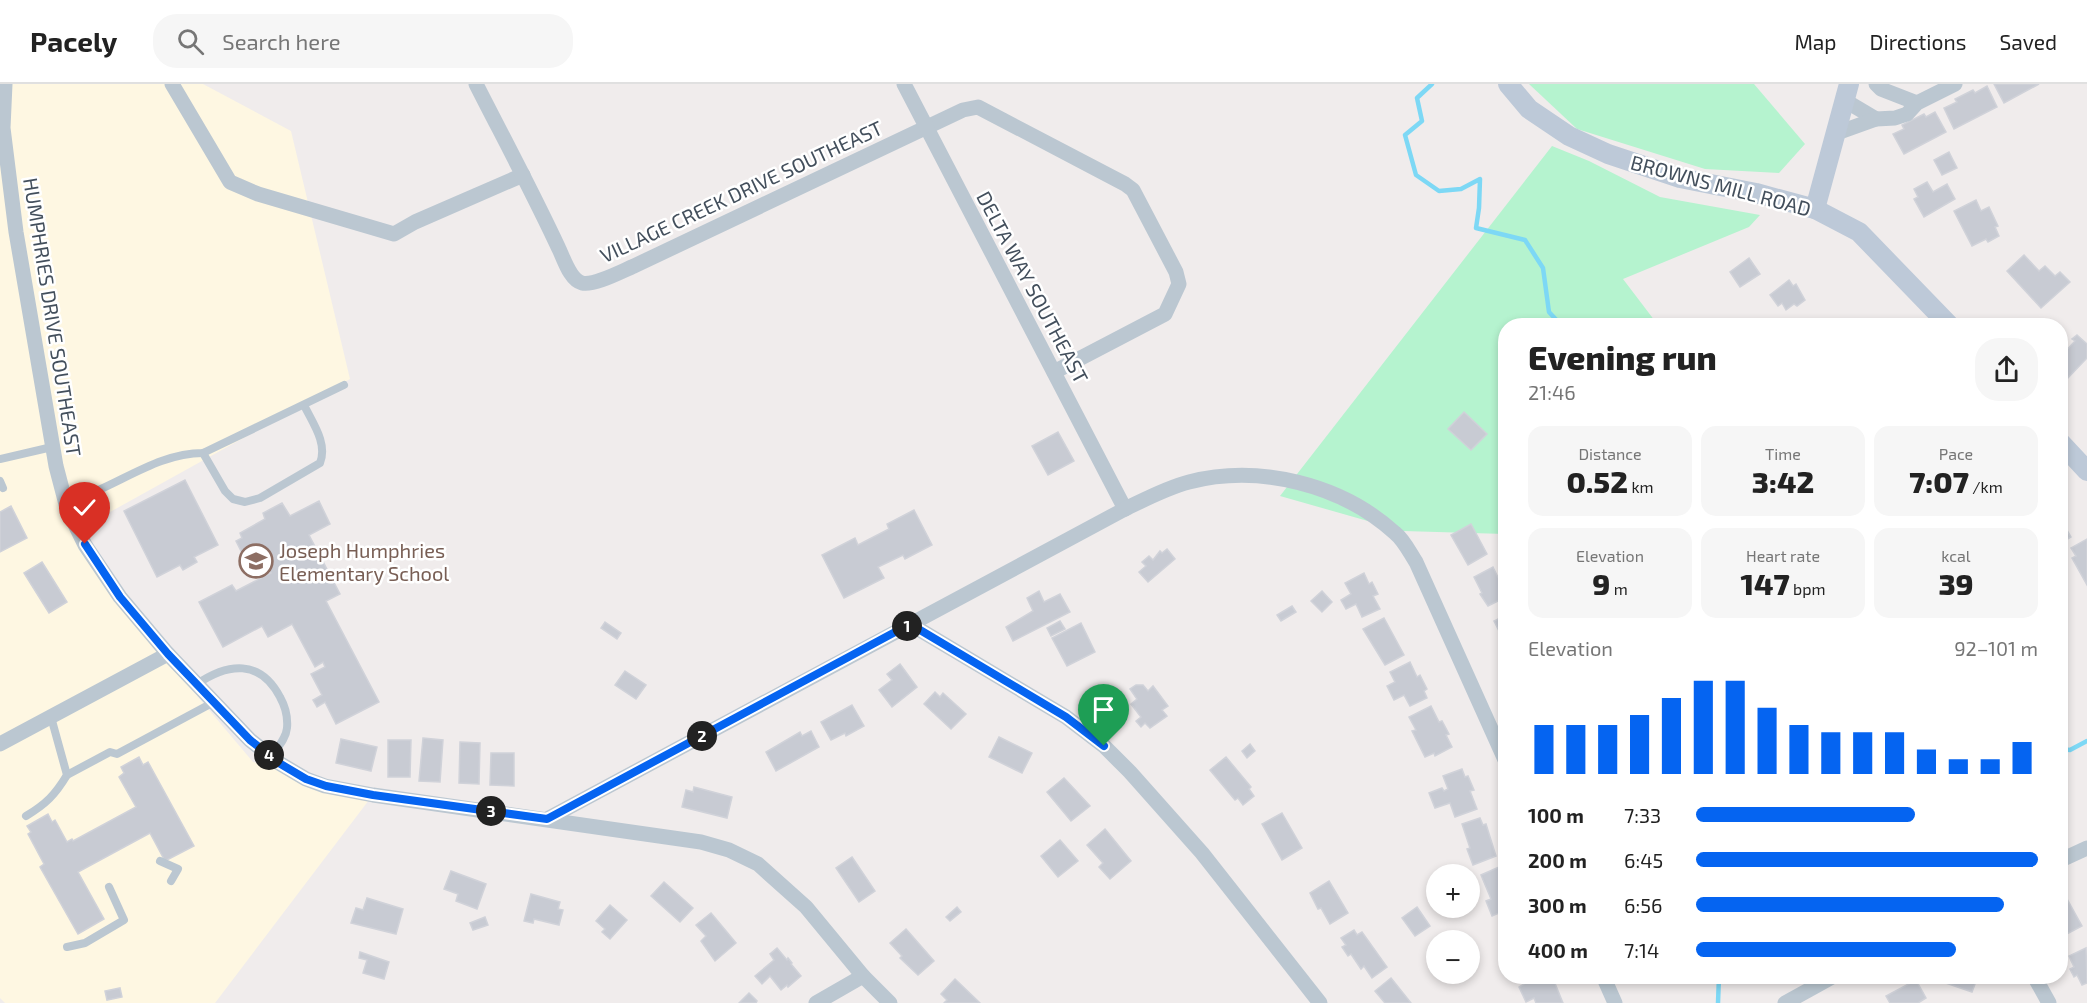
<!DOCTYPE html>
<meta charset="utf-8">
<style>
:root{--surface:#fff;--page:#f6f6f6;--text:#222;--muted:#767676;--line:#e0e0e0;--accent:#0564f1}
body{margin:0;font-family:"Exo 2",sans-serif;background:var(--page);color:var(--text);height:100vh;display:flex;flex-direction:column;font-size:22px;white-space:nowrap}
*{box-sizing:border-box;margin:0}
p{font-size:20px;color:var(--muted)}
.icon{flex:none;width:33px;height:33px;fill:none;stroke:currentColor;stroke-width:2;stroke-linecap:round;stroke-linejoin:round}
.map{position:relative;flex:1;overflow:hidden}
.sheet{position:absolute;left:1498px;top:234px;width:570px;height:666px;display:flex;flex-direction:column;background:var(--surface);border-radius:24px;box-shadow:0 3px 9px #0003}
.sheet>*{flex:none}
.fabs{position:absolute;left:1426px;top:780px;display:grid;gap:12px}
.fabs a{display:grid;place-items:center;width:54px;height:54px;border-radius:50%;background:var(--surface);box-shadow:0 3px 9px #0003;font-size:30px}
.pin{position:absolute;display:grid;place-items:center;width:51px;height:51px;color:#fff;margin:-62px -26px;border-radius:50% 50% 50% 0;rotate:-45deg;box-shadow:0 0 6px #0007}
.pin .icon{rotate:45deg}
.km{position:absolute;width:30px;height:30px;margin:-15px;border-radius:50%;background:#222;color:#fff;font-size:16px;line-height:30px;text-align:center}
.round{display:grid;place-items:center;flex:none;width:63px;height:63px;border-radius:24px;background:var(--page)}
.overview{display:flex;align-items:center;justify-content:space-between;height:102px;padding:0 30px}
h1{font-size:33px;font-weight:800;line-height:45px}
.metrics{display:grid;grid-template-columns:repeat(3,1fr);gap:9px;height:102px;padding:6px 30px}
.metrics div{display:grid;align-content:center;border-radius:15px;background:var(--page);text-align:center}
.metrics b{font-size:30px;font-weight:800}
.metrics small{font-size:16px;font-weight:400}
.metrics p{font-size:16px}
.chart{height:168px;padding:12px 30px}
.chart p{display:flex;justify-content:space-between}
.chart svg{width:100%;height:108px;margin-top:6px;stroke:var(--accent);stroke-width:6}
ul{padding:0 30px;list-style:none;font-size:20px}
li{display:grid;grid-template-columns:96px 72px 1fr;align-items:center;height:45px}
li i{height:15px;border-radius:8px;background:var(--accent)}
header{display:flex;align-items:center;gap:36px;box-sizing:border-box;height:84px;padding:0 30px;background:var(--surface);border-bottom:2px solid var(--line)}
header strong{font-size:28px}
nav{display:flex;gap:33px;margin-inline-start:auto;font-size:21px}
.search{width:420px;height:54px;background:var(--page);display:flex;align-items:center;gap:15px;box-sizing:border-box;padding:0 21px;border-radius:24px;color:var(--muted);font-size:22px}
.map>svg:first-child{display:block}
.commercial{fill:#fef7e2}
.green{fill:#b5f3cf}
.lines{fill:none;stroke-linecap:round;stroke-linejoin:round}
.stream{stroke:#7dd8f5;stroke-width:4.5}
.building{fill:#c8cbd3;stroke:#d0d2d9;stroke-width:1.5}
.lane{stroke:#bbc7d1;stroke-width:8}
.street{stroke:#bbc7d1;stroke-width:15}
.secondary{stroke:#bdc9d8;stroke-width:20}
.route-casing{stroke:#fff;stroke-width:12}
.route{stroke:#0564f1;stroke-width:8}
.labels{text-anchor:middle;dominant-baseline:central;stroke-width:5;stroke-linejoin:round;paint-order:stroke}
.street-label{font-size:20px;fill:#434f5c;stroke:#fff}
.education-label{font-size:20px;fill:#785e54;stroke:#fff;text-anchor:start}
</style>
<header>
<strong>Pacely</strong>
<div class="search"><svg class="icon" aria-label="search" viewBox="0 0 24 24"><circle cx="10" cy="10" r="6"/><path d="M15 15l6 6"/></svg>Search here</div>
<nav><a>Map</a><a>Directions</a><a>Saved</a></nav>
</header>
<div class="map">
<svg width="2087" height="919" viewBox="0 0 2087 919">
<rect width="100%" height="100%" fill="#f0ecec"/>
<polygon class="commercial" points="0,0 203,0 291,47 350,295 83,443 138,542 253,678 372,712 215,919 5,919 0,914"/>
<g class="green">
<polygon points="1529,0 1754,0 1805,60 1779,89 1705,85 1577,45"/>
<polygon points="1552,62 1589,77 1660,113 1760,131 1749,143 1623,195 1658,241 1506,242 1506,452 1505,450 1403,447 1280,412"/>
</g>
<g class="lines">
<g class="stream">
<polyline points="1432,0 1417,14 1422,37 1405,51 1416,91 1439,107 1461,105 1480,95 1479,124 1476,144 1525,156 1543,184 1549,228 1562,242"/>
<polyline points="2061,665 2070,666 2087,657"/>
<polyline points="1718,919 1719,892"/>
</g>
</g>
<g class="building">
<polygon points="1994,0 2039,0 2004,19"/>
<polygon points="1987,2 1997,23 1954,45 1944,24 1957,18 1955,15 1973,6 1975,9"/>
<polygon points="1935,28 1946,48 1904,70 1893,50 1904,45 1902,41 1924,30 1926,33"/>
<polygon points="1949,68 1957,84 1942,91 1934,76"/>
<polygon points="1927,98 1933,108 1947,100 1955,115 1924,133 1914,115 1918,113 1914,105"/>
<polygon points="1976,116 1981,127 1989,123 1998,142 1995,143 1999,152 1988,158 1986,155 1972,162 1954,127"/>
<polygon points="2024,171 2039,187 2045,182 2055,192 2060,188 2070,198 2041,224 2007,187"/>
<polygon points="1749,174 1760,190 1740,203 1730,188"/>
<polygon points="1789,196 1793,202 1796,200 1805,216 1797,222 1794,220 1786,226 1782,219 1778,222 1770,211"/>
<polygon points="2077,251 2087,260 2087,274 2067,295 2061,289 2061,272 2075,257 2072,255"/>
<polygon points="1464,328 1487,350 1471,366 1448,345"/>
<polygon points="1058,348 1074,377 1048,391 1032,362"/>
<polygon points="185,396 218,461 194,473 197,478 183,486 180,481 157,493 124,427"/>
<polygon points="319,417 330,440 309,451 340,510 326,517 379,618 336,640 325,618 317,623 313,616 322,611 311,590 325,583 323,578 315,583 292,540 268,553 262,542 223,563 199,518 232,501 236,507 271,489 259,472 253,476 251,472 245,475 236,457 242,454 240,449 265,435 263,429 282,419 290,432"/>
<polygon points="11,422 27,454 0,468 0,428"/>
<polygon points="914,426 932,461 905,475 903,471 878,483 884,494 844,514 822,471 855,454 858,461 889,445 887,440"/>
<polygon points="2061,436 2071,453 2061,459"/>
<polygon points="1471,440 1487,470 1468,481 1451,451"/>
<polygon points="2087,455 2087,501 2072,474 2076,472 2071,464"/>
<polygon points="1167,465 1175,475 1148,498 1139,488 1146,482 1142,478 1149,472 1153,476 1160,467 1162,469"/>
<polygon points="42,478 67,518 49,529 24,489"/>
<polygon points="1493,483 1506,510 1506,513 1488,522 1480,510 1482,509 1474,493"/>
<polygon points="1364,489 1369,500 1372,498 1378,510 1373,512 1380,525 1362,533 1356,520 1346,525 1341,516 1351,510 1345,499"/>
<polygon points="1039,507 1044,518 1060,510 1070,528 1013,557 1006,543 1033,527 1027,514"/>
<polygon points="1322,507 1332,518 1322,528 1311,517"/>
<polygon points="1292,522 1296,528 1281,537 1277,531"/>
<polygon points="1506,531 1506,561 1494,537"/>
<polygon points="1384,534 1404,571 1385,581 1363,545"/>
<polygon points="1060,537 1065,545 1051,552 1047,544"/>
<polygon points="605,538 621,549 617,555 601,544"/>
<polygon points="1081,539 1095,568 1067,582 1052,554"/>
<polygon points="1410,578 1417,593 1420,591 1427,605 1424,607 1427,614 1410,622 1404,611 1394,616 1387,602 1395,598 1390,588"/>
<polygon points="900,580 917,603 892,623 879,606 892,596 887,590"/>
<polygon points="625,587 646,601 636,615 615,601"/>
<polygon points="1136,601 1143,601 1148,607 1153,602 1168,622 1162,626 1167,632 1150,644 1145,639 1141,643 1136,637 1141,633 1131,620 1137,615 1130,605"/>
<polygon points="935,608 940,613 943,609 966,630 951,645 924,620"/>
<polygon points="852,621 864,642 846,652 845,649 831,656 821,638"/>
<polygon points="1431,622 1439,638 1442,637 1449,650 1446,651 1452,663 1435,672 1434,669 1425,673 1412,647 1416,646 1409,633"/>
<polygon points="811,647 819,663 776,687 766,668 800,648 802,652"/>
<polygon points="999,653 1032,669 1022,689 989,673"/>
<polygon points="423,654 443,656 440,698 419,697"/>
<polygon points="341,655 377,663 371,687 336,679"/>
<polygon points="388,656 411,656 410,693 388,693"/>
<polygon points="460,658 480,659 479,700 459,699"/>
<polygon points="1250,660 1255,667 1247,674 1242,667"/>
<polygon points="491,669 514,669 514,702 490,701"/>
<polygon points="139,673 143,681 148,678 194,762 165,777 150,749 78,788 104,835 78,850 40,783 44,780 28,750 31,748 27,742 48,730 52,738 55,736 67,758 72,755 73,757 136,723 119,693 124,689 121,683"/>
<polygon points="1226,673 1251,703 1249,705 1254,712 1243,721 1238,714 1235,716 1210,686"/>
<polygon points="1462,685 1465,693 1468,692 1474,706 1470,707 1477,725 1455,733 1450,719 1435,724 1429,709 1442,704 1444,707 1448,705 1443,692"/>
<polygon points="1064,694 1090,722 1071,737 1047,708"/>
<polygon points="694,703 732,713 727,734 682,723 686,706 693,708"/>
<polygon points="1282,729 1302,764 1282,776 1262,740"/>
<polygon points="1480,734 1483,741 1486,740 1496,772 1473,781 1467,765 1470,764 1462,740"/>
<polygon points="1105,745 1131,777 1110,795 1099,783 1103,779 1087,761"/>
<polygon points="1060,756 1078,777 1058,793 1041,772"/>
<polygon points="852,773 875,807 859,818 836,784"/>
<polygon points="1499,783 1502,791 1505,790 1506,792 1506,826 1492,832 1486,817 1491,815 1481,791"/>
<polygon points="451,787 486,800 477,825 456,817 458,810 444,805"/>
<polygon points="1329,797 1348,829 1330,840 1321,824 1318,825 1310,809"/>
<polygon points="664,798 693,824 680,838 651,812"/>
<polygon points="531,810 560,818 558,825 563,826 559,841 534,835 533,839 524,837"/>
<polygon points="2066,813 2082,842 2063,852 2061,849 2061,816"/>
<polygon points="367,814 403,825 396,850 351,839 356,824 363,826"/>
<polygon points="610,821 627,836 610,855 602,848 605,845 596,837"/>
<polygon points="957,823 961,828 950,837 946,833"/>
<polygon points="1417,823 1430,842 1415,852 1402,834"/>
<polygon points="711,829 736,859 715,877 701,857 706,852 696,841"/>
<polygon points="485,833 488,841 473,846 470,839"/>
<polygon points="906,845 934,877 918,891 900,874 902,872 890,859"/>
<polygon points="1354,846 1357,851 1362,848 1387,883 1372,894 1364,882 1361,885 1351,870 1348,872 1342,863 1346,861 1341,854"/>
<polygon points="777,864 787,876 788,874 792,879 791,880 801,892 788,903 787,901 781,906 770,892 762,900 755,892 774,876 770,870"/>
<polygon points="2086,864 2087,899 2082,901 2077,891 2074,893 2070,885 2074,883 2069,872"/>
<polygon points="360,868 389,878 384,895 363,889 367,876 359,874"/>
<polygon points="1537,892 1552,892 1563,919 1536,919 1534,914 1526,918 1519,903"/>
<polygon points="1942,892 1978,892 1972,908 1940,897"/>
<polygon points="1391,894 1411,919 1385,919 1375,907"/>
<polygon points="955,895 980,919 944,919 947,916 941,910"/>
<polygon points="1916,896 1926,914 1918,919 1890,919 1886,912"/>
<polygon points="120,904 122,913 107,916 105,907"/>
<polygon points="749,909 757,917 756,919 739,919"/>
</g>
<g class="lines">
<g class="lane">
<path d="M 203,369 L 225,407 L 233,415 L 245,418 L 260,414 L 320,379 C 328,359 312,338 304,321"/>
<polyline points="0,375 52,363"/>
<polyline points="0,397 3,404"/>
<path d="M 65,417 C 77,413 90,410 101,405 C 134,390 166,369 203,369 L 344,301"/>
<path d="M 197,600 C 228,579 260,575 280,613 C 285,622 288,633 287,644 C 286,655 277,664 271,673"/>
<polyline points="67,691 110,668 117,670 214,618"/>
<path d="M 26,732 C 46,720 55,711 67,691 L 51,633"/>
<polyline points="160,777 178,785 171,797"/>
<polyline points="67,863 85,859 124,836 109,803"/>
</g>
<g class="street">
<polyline points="5,0 3,44 16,148 56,382 67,424 85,461 120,513 168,570 250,656 279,679 306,695 325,702 373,711 701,758 729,766 758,780 806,823 863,892 890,919"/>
<polyline points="172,0 230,98 258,110 394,150 415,138 523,91"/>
<path d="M 476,0 C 504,55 533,109 559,165 C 564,175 570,196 582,199 C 594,202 622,187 634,182 L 963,26 L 978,23 L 1125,100 L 1133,106 L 1176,188 L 1179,200 L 1165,230 L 1054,288"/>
<polyline points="904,0 1125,425"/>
<polyline points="1876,0 1881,5 1917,19"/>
<polyline points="1844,16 1876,35"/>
<polyline points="1837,49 1876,35 1895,34 1907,30 1917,19 1955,0"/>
<polyline points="910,540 1066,633 1104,662 1130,688 1202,769 1320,919"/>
<polyline points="0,660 168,570"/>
<path d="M 547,735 L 1125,425 C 1146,415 1166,404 1189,398 C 1259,380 1341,400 1395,449 C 1404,456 1410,469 1416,478 L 1506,678"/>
<polyline points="2061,776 2087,764"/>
<polyline points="1603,892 1615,919"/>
<polyline points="2034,892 2049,919"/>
<polyline points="816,919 863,892"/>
<polyline points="1785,919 1834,892"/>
</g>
<g class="secondary">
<polyline points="1508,0 1529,25 1569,52 1608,70 1680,94 1756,109 1815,125 1859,148 1950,242"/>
<polyline points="1815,125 1849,0"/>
<polyline points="2061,359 2087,387"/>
</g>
</g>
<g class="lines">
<defs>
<polyline id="route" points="85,460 120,513 168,570 250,656 279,679 306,695 326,702 373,711 547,735 910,540 1066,633 1104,662"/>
</defs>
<use href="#route" class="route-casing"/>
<use href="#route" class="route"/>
</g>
<defs>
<symbol id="school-ring" viewBox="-11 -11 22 22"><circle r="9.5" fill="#fff" stroke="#8d6e63" stroke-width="1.5"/><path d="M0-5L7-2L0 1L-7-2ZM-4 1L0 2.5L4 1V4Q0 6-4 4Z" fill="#8d6e63"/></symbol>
</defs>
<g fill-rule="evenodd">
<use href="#school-ring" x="237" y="458" width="38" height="38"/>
</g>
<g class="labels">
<g class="street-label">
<text transform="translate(1721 101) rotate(15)">BROWNS MILL ROAD</text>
<text transform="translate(741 107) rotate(-25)">VILLAGE CREEK DRIVE SOUTHEAST</text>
<text transform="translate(1033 203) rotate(62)">DELTA WAY SOUTHEAST</text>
<text transform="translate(53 233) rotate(81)">HUMPHRIES DRIVE SOUTHEAST</text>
</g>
<g class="education-label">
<text x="279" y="466">Joseph Humphries<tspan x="279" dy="23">Elementary School</tspan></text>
</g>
</g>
</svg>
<div class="fabs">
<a>+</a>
<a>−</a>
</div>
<div class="pin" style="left:1104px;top:662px;background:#1e9e55"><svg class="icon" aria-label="arrive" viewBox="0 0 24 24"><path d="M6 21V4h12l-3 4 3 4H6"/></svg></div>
<div class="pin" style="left:85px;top:460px;background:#d93025"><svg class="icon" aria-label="check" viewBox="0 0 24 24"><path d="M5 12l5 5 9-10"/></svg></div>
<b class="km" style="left:907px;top:542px">1</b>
<b class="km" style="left:702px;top:652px">2</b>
<b class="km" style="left:491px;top:727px">3</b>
<b class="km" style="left:269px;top:671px">4</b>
<section class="sheet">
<div class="overview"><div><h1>Evening run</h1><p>21:46</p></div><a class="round"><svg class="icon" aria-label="share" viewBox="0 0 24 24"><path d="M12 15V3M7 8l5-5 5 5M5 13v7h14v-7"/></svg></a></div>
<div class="metrics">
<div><p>Distance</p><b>0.52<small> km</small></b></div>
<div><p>Time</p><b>3:42</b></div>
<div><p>Pace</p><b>7:07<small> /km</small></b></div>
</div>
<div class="metrics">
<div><p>Elevation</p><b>9<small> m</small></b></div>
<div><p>Heart rate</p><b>147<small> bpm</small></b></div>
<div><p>kcal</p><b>39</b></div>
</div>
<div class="chart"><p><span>Elevation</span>92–101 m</p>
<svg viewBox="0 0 160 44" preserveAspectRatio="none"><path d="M5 44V24M15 44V24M25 44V24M35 44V20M45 44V13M55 44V6M65 44V6M75 44V17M85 44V24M95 44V27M105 44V27M115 44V27M125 44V34M135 44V38M145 44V38M155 44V31"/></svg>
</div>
<ul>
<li><b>100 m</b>7:33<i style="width:64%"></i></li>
<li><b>200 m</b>6:45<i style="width:100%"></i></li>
<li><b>300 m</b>6:56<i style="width:90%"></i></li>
<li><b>400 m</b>7:14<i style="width:76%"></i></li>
</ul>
</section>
</div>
